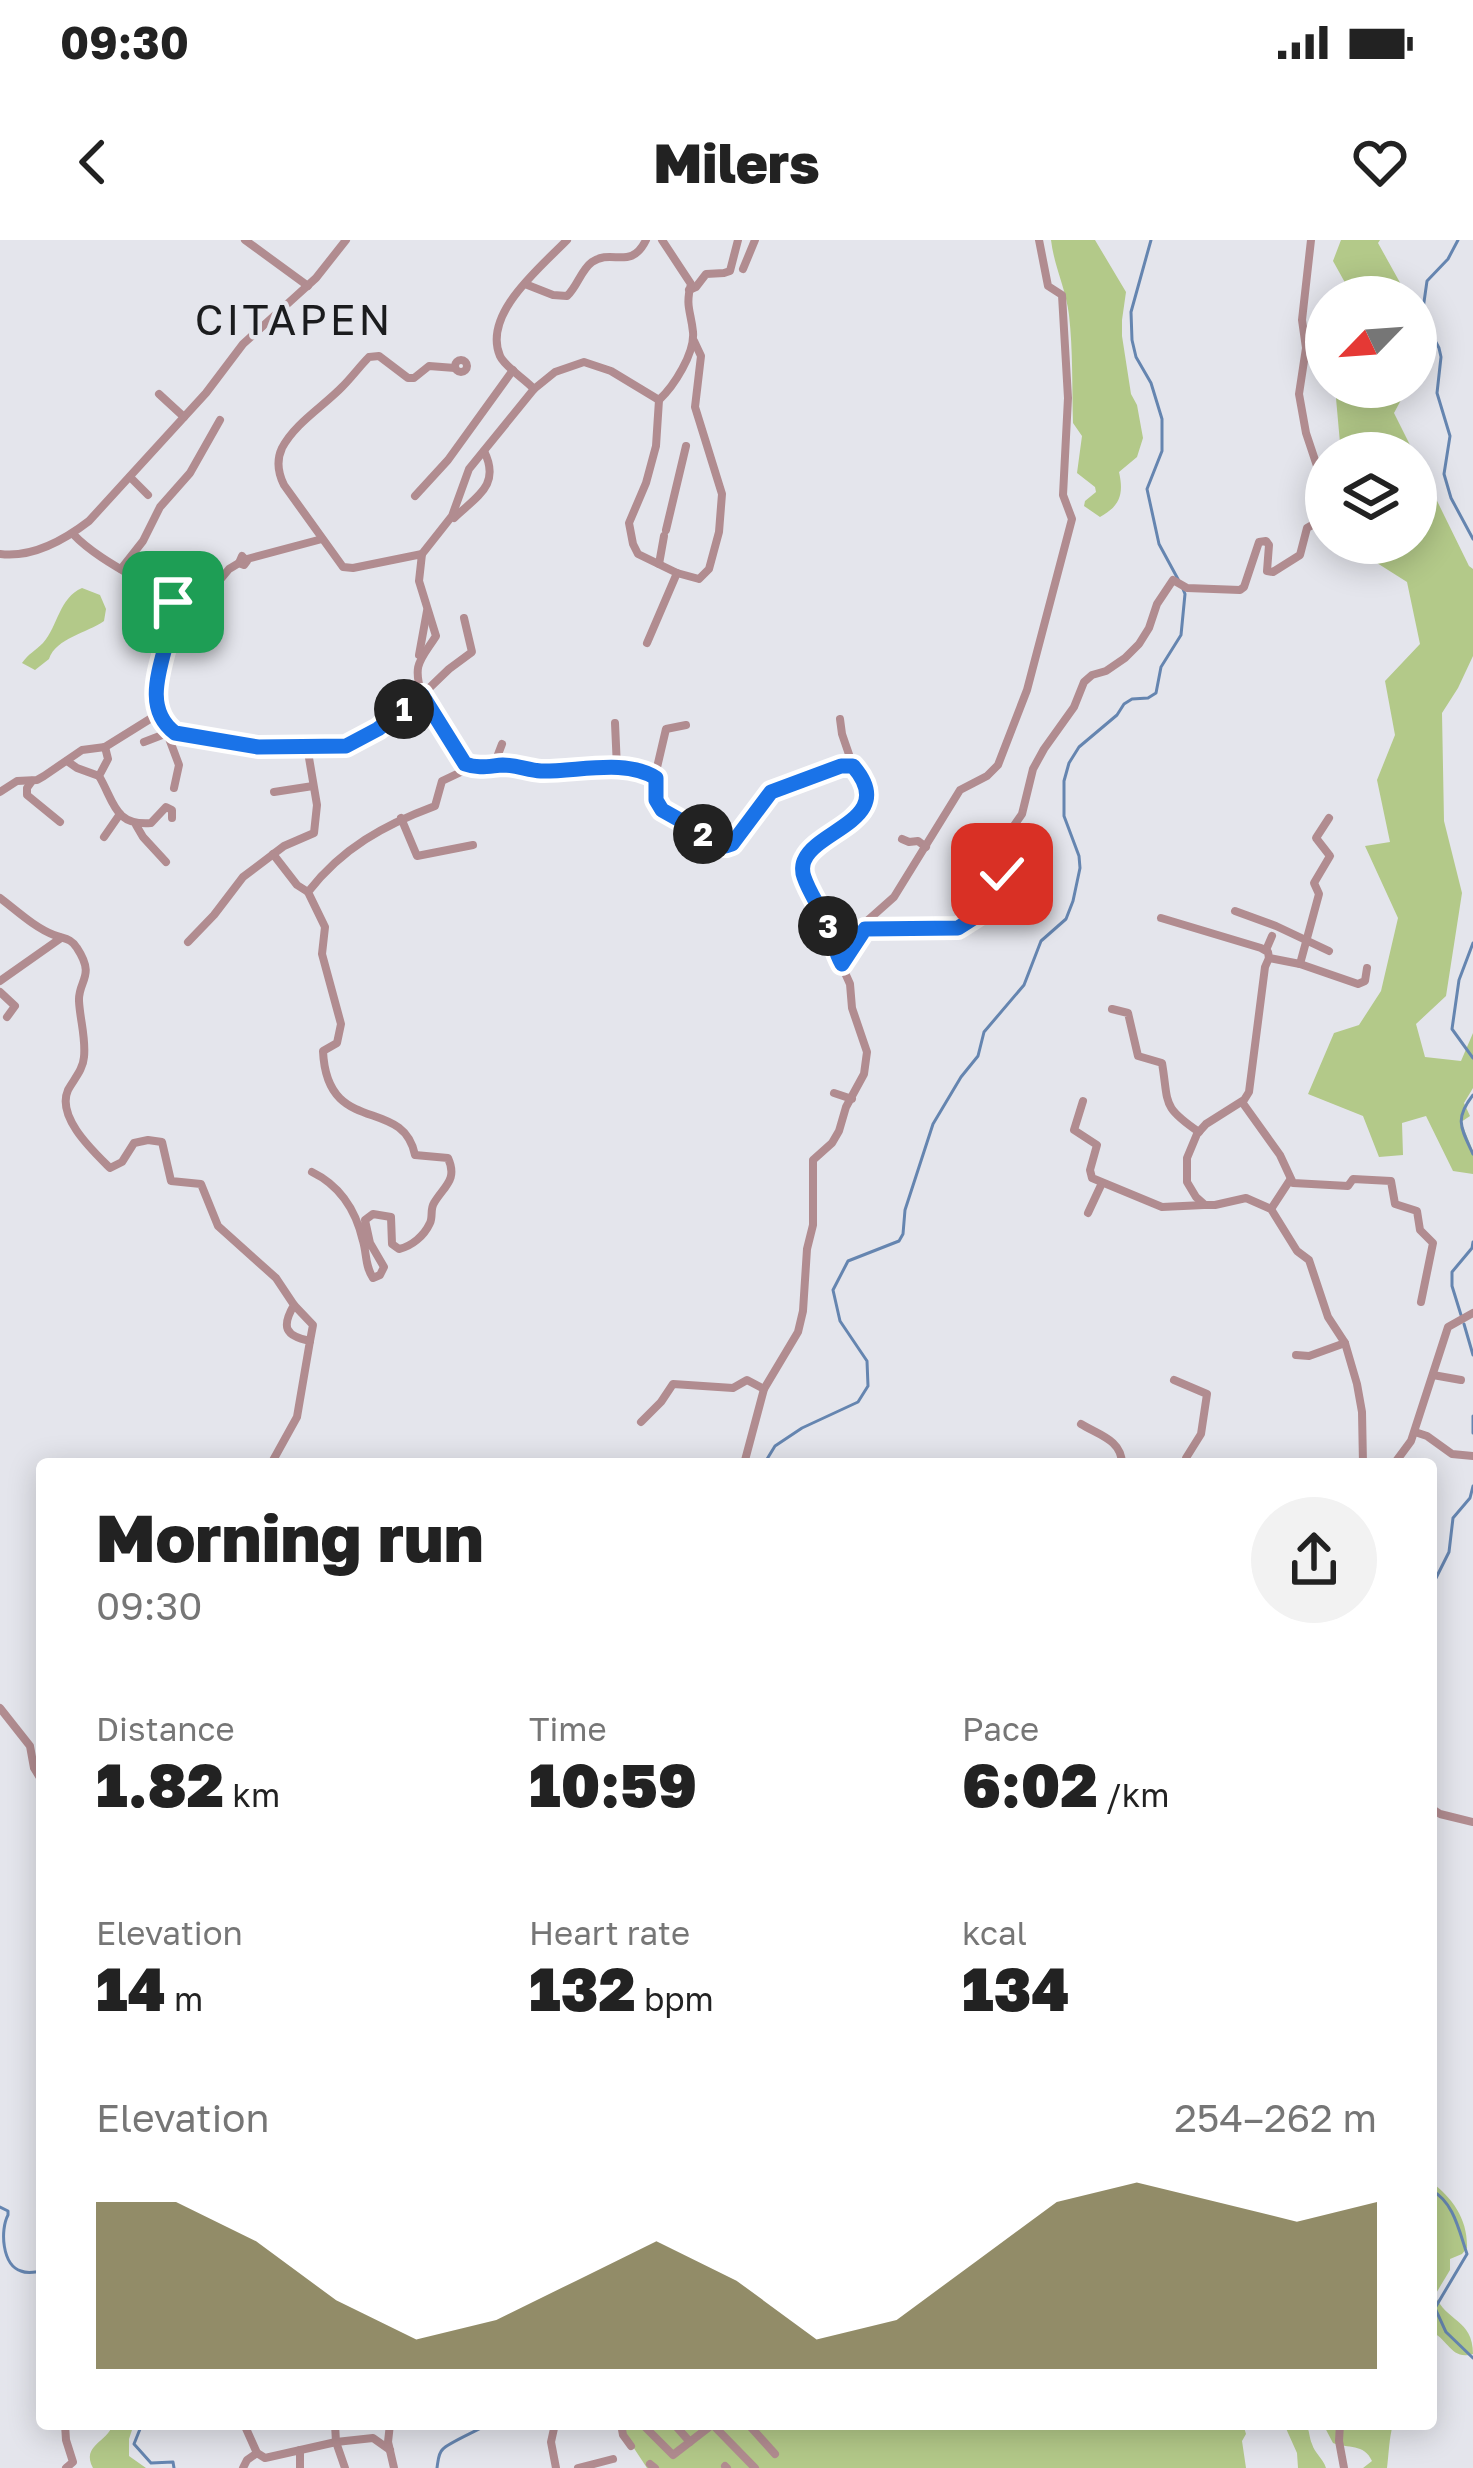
<!DOCTYPE html>
<meta charset="utf-8">
<style>
:root{--surface:#fff;--page:#f2f2f2;--text:#222;--muted:#767676;--accent:#655c29}
body{margin:0;font-family:"Golos Text",sans-serif;background:var(--page);color:var(--text);height:100vh;display:flex;flex-direction:column;font-size:45px;white-space:nowrap}
*{box-sizing:border-box;margin:0}
p{font-size:39px;color:var(--muted)}
.icon{flex:none;width:66px;height:66px;fill:none;stroke:currentColor;stroke-width:2;stroke-linecap:round;stroke-linejoin:round}
.map{position:relative;flex:1;overflow:hidden}
.panel{position:absolute;left:36px;top:1218px;width:1401px;height:972px;display:flex;flex-direction:column;background:var(--surface);border-radius:12px;box-shadow:0 6px 30px #0003}
.panel>*{flex:none}
.needle{width:78px;rotate:245deg}
.controls{position:absolute;left:1305px;top:36px;display:grid;gap:24px}
.controls a{display:grid;place-items:center;width:132px;height:132px;border-radius:50%;background:var(--surface);box-shadow:0 6px 30px #0003;font-size:60px}
.pin{position:absolute;display:grid;place-items:center;width:102px;height:102px;color:#fff;margin:-51px;border-radius:24px;box-shadow:0 6px 18px #0006}
.km{position:absolute;width:60px;height:60px;margin:-30px;border-radius:50%;background:#222;color:#fff;font-size:33px;line-height:60px;text-align:center}
.round{display:grid;place-items:center;flex:none;width:126px;height:126px;border-radius:63px;background:var(--page)}
.summary{display:flex;align-items:center;justify-content:space-between;height:204px;padding:0 60px}
h1{font-size:66px;font-weight:800;line-height:90px}
.figures{display:grid;grid-template-columns:repeat(3,1fr);gap:18px;height:204px;padding:12px 60px}
.figures div{display:grid;align-content:center}
.figures b{font-size:60px;font-weight:800}
.figures small{font-size:33px;font-weight:400}
.figures p{font-size:33px}
.chart{height:336px;padding:24px 60px}
.chart p{display:flex;justify-content:space-between}
.chart svg{width:100%;height:216px;margin-top:12px;fill:var(--accent);opacity:.7}
.status{display:flex;justify-content:space-between;align-items:center;height:84px;padding:0 60px;background:var(--surface);direction:ltr}
.status svg{height:33px;fill:currentColor}
header{display:flex;justify-content:space-between;align-items:center;height:156px;padding:0 60px;background:var(--surface);font-size:54px;font-weight:800}
.map>svg:first-child{display:block}
.green{fill:#b3c989}
.lines{fill:none;stroke-linecap:round;stroke-linejoin:round}
.stream{stroke:#6585b0;stroke-width:3}
.minor{stroke:#b18c90;stroke-width:8}
.route-casing{stroke:#fff;stroke-width:24}
.route{stroke:#1a73e8;stroke-width:15}
.labels{text-anchor:middle;dominant-baseline:central;stroke-width:9;stroke-linejoin:round;paint-order:stroke}
.quarter-label{font-size:42px;letter-spacing:3px;fill:#1b1c1e;stroke:#e4e5ec}
</style>
<div class="status"><b>09:30</b><svg viewBox="0 0 49 12"><path d="M0 12V9h3v3zM5 12V6h3v6zM10 12V3h3v9zM15 12V0h3v12zM26 1h20v11H26zM47 4h2v5h-2z"/></svg></div>
<header><svg class="icon" aria-label="back" viewBox="0 0 24 24"><path d="M15 5l-7 7 7 7"/></svg>Milers<svg class="icon" aria-label="heart" viewBox="0 0 24 24"><path d="M12 20l-8-8c-3-5 5-10 8-4 3-6 11-1 8 4z"/></svg></header>
<div class="map">
<svg width="1473" height="2228" viewBox="0 0 1473 2228">
<rect width="100%" height="100%" fill="#e4e5ec"/>
<g class="green">
<path d="M 1051,0 L 1095,0 L 1126,52 L 1122,80 L 1122,96 L 1131,154 L 1137,165 L 1143,198 L 1137,217 L 1119,232 C 1124,254 1120,266 1100,277 L 1084,266 L 1085,261 L 1096,252 L 1095,247 L 1077,233 L 1082,196 L 1073,183 C 1072,147 1073,110 1069,75 C 1066,49 1054,26 1051,0 Z"/>
<polygon points="1341,0 1380,0 1378,3 1408,57 1353,57 1333,21"/>
<polygon points="1335,147 1408,147 1394,173 1414,213 1345,213 1340,203"/>
<polygon points="1416,218 1469,326 1473,329 1473,416 1458,448 1442,473 1444,581 1462,653 1446,756 1416,784 1425,817 1461,821 1473,793 1473,848 1464,863 1470,876 1461,882 1473,911 1473,934 1453,931 1426,876 1402,883 1403,915 1379,917 1363,876 1308,854 1334,793 1359,785 1381,751 1398,678 1365,606 1390,602 1377,540 1395,495 1385,441 1420,404 1407,342 1377,323 1365,303 1416,303"/>
<path d="M 82,348 L 100,355 L 106,369 L 104,381 C 87,393 56,398 49,419 L 35,430 L 22,423 C 28,414 35,411 43,403 C 58,386 59,358 82,348 Z"/>
<path d="M 1431,1942 C 1453,1958 1468,1980 1467,2008 L 1462,2014 L 1450,2019 L 1450,2030 L 1435,2055 C 1446,2082 1473,2079 1473,2114 C 1451,2121 1448,2098 1431,2092 L 1431,2006 L 1434,1985 L 1431,1981 Z"/>
<path d="M 113,2184 L 134,2184 L 129,2199 L 129,2216 L 146,2228 L 93,2228 C 81,2205 107,2203 113,2184 Z"/>
<polygon points="618,2184 817,2184 816,2188 820,2184 1243,2184 1246,2194 1242,2201 1246,2228 647,2228"/>
<path d="M 1284,2184 L 1306,2184 C 1310,2192 1309,2197 1312,2204 C 1315,2214 1323,2218 1326,2228 L 1298,2228 L 1297,2213 Z"/>
<path d="M 1323,2184 L 1393,2184 C 1389,2199 1389,2212 1387,2228 L 1363,2228 L 1372,2221 C 1364,2203 1348,2209 1333,2203 Z"/>
</g>
<g class="lines">
<g class="stream">
<polyline points="1151,0 1131,72 1132,100 1136,117 1151,143 1162,179 1162,211 1147,249 1159,304 1179,341"/>
<polyline points="1458,0 1448,19 1427,41 1422,76 1439,108 1441,117 1437,153 1450,196 1444,234 1451,258 1473,299"/>
<polyline points="1473,703 1459,740 1452,789 1473,818"/>
<path d="M 1473,855 C 1454,879 1461,888 1473,914"/>
<polyline points="1461,1075 1452,1046 1452,1032 1472,1008 1473,1002"/>
<polyline points="1464,1084 1473,1115"/>
<polyline points="1473,1176 1473,1193"/>
<polyline points="764,1224 775,1206 802,1188 858,1162 868,1146 867,1121 840,1081 833,1050 848,1021 899,1001 903,994 905,970 933,884 961,837 978,816 984,792 1024,745 1041,701 1066,679 1073,661 1080,628 1079,616 1064,576 1064,541 1069,523 1079,507 1117,475 1124,464 1132,459 1148,458 1156,453 1161,427 1181,395 1185,354 1183,349"/>
<polyline points="1431,1348 1449,1312 1453,1278 1470,1258 1473,1246"/>
<path d="M 1431,1950 C 1454,1962 1459,1991 1467,2014 L 1435,2068 L 1446,2092 L 1473,2118"/>
<path d="M 0,1967 L 8,1971 L 8,1975 C 0,1990 2,2025 21,2031 C 28,2034 34,2032 42,2031"/>
<polyline points="142,2184 134,2204 151,2223 173,2222 174,2228"/>
<path d="M 437,2228 C 438,2222 438,2213 443,2209 C 448,2203 479,2190 488,2184"/>
</g>
<g class="minor">
<polyline points="245,0 308,46"/>
<polyline points="1311,0 1302,80 1306,108 1299,154 1306,193 1326,253"/>
<polyline points="743,29 755,0"/>
<path d="M 525,44 L 553,55 L 567,56 C 577,47 581,30 592,22 C 612,8 631,31 646,0"/>
<polyline points="689,50 696,47 706,34 724,33 730,31 738,0"/>
<circle cx="461" cy="126" r="6"/>
<path d="M 534,149 C 525,139 505,127 500,116 C 482,74 541,27 567,0"/>
<polyline points="159,154 184,177"/>
<polyline points="659,160 656,206 646,243 629,283 633,304 638,314 677,333 699,339 709,329 719,292 722,254 695,167 701,116 694,101"/>
<polyline points="130,237 148,255"/>
<polyline points="415,256 448,220 513,130"/>
<path d="M 454,278 C 477,256 501,245 484,211"/>
<polyline points="666,290 686,206"/>
<path d="M 73,294 C 89,311 113,325 134,337 C 146,344 167,347 173,361 C 186,396 126,457 175,493 L 258,507 L 346,506 L 378,489 L 422,455 L 465,524 C 479,529 489,526 503,525 C 516,525 528,530 541,530 C 577,532 625,518 656,538 L 656,560 L 662,570 L 726,606 L 732,604 L 771,552 L 841,526 L 849,525 L 857,529 L 865,555 L 860,571 L 848,584 L 810,612 L 803,626 L 804,637 L 828,685 L 837,715 L 850,744 L 852,768 L 867,812 L 864,834 L 846,867 L 839,891 L 832,903 L 813,920 L 813,985 L 807,1009 L 803,1071 L 798,1092 L 764,1149 L 744,1224"/>
<path d="M 0,314 C 32,318 63,301 89,281 L 206,153 L 243,104 L 316,38 L 346,0"/>
<path d="M 422,314 L 452,276 L 469,229 L 534,149 L 555,132 L 584,122 L 611,131 L 659,160 C 674,146 695,113 693,92 C 691,71 685,67 691,44 L 662,0"/>
<polygon points="242,316 247,321 244,325 239,323"/>
<polyline points="247,319 322,299"/>
<polyline points="659,324 664,296"/>
<polyline points="121,329 143,301 160,267 190,233 220,180"/>
<polyline points="173,366 200,364 229,329 239,323"/>
<polyline points="647,403 677,333"/>
<polyline points="419,415 427,371"/>
<path d="M 422,455 C 412,424 420,421 436,396 L 419,341 L 422,314 L 353,328 L 343,327 L 284,245 C 278,233 276,221 282,208 C 295,183 324,166 343,146 C 352,137 360,126 369,117 L 379,116 L 408,138 L 414,138 L 429,126 L 455,128"/>
<polyline points="422,455 449,429 472,412 464,378"/>
<polyline points="840,479 842,494 853,526"/>
<polyline points="615,483 617,528"/>
<polyline points="167,493 179,525 174,548"/>
<polyline points="144,502 170,492"/>
<path d="M 105,507 L 108,519 L 99,536 C 114,561 114,586 151,583 L 166,567 L 172,570 L 172,578"/>
<polyline points="67,521 77,528 99,536"/>
<polyline points="494,525 502,504"/>
<polyline points="655,536 666,489 686,485"/>
<polyline points="32,541 27,548 27,555 60,582"/>
<polyline points="0,552 17,541 37,540 44,536 82,510 105,507 158,474"/>
<polyline points="274,552 313,546"/>
<polyline points="401,578 417,616 473,605"/>
<polyline points="136,585 143,597 166,622"/>
<polyline points="104,597 120,574"/>
<polyline points="902,599 909,602 918,601 926,607"/>
<polyline points="273,614 297,645 308,652"/>
<path d="M 0,658 C 16,670 35,688 54,695 C 64,699 71,698 77,708 C 96,737 78,740 79,761 C 80,780 86,798 84,817 C 83,830 74,839 68,850 C 56,877 93,911 110,928 L 122,922 L 134,903 L 148,900 L 162,902 L 171,941 L 201,944 L 218,986 L 276,1038 L 294,1065 C 281,1087 285,1096 310,1101 L 297,1177 L 271,1224"/>
<polyline points="1235,671 1276,686 1329,711"/>
<polyline points="1161,678 1261,708 1268,712 1269,718 1300,724 1358,744 1365,741 1367,728"/>
<polyline points="865,689 958,688 980,674 1002,634 1013,587 1022,574 1033,529 1044,509 1074,467 1084,442 1092,435 1106,431 1125,418 1139,404 1149,388 1157,364 1173,340 1187,348 1240,350 1244,347 1259,302 1266,301 1269,305 1267,331 1273,332 1300,315 1307,288 1326,277"/>
<polyline points="188,702 214,675 243,637 284,606 314,593 317,565 307,506"/>
<polyline points="1266,710 1272,696"/>
<polyline points="1269,718 1265,727 1249,852 1244,860 1206,884 1197,894 1187,918 1187,942 1196,957 1205,965 1215,965 1246,958 1271,969 1297,1011 1309,1020 1328,1077 1345,1103 1357,1144 1362,1172 1363,1224"/>
<polyline points="842,724 865,689 867,681 894,657 960,550 987,536 998,525 1027,450 1072,279 1063,255 1068,158 1062,55 1048,46 1039,0"/>
<polyline points="1300,724 1319,654 1314,643 1330,616 1316,598 1329,578"/>
<polyline points="0,741 61,698"/>
<polyline points="0,752 15,766 7,777"/>
<path d="M 1112,769 L 1128,773 L 1138,816 L 1162,823 C 1169,864 1161,866 1199,892"/>
<polyline points="834,853 852,859"/>
<polyline points="1083,861 1074,890 1097,905 1090,930 1092,938 1162,967 1204,965"/>
<polyline points="1242,862 1280,915 1293,943 1348,946 1353,939 1391,941 1395,964 1417,971 1420,990 1433,1003 1421,1062"/>
<path d="M 312,932 C 341,946 356,971 363,1001 C 367,1015 365,1026 373,1038 L 380,1035 L 384,1027 L 370,1003 L 365,980 L 373,974 L 391,977 L 392,1004 L 399,1009 C 412,1006 424,996 430,983 C 433,977 430,969 434,963 C 444,946 458,940 448,918 L 415,915 C 403,855 327,898 323,811 L 337,803 L 341,784 L 322,714 L 325,687 L 308,652 C 342,608 384,585 435,566 L 442,541 L 461,532 L 465,524"/>
<polyline points="1271,969 1290,940"/>
<polyline points="1088,973 1102,943"/>
<polyline points="294,1065 313,1085 310,1101"/>
<polyline points="1296,1115 1309,1116 1345,1103"/>
<polyline points="1433,1135 1461,1140"/>
<polyline points="1174,1140 1207,1154 1201,1194 1186,1218 1187,1224"/>
<polyline points="641,1182 661,1162 673,1144 733,1148 747,1140 764,1149"/>
<path d="M 1081,1184 C 1099,1195 1122,1200 1122,1224"/>
<polyline points="1415,1192 1427,1196 1452,1214 1473,1216"/>
<polyline points="1295,1224 1295,1223"/>
<polyline points="1394,1224 1411,1201 1448,1087 1473,1073"/>
<polyline points="0,1468 30,1506 34,1528 42,1541"/>
<polyline points="1431,1568 1440,1574 1473,1582"/>
<polyline points="65,2184 66,2200 73,2222 66,2228"/>
<polyline points="244,2184 257,2213 265,2218 336,2202 373,2198 390,2210"/>
<polyline points="335,2184 336,2202 345,2228"/>
<polyline points="390,2184 388,2202 394,2228"/>
<polyline points="555,2184 551,2202 556,2228"/>
<polyline points="621,2184 623,2195 631,2206"/>
<polyline points="642,2184 673,2215 713,2184"/>
<polyline points="674,2184 690,2202"/>
<polyline points="712,2184 755,2228"/>
<polyline points="748,2184 775,2214"/>
<polyline points="758,2184 760,2186"/>
<polyline points="1340,2184 1339,2201 1344,2228"/>
<polyline points="650,2224 655,2228"/>
<polyline points="725,2226 727,2228"/>
<polyline points="243,2228 247,2220 257,2213"/>
<polyline points="300,2228 300,2210"/>
<polyline points="578,2228 613,2219"/>
</g>
</g>
<g class="lines">
<defs>
<path id="route" d="M 173,362 C 175,404 133,461 175,493 L 258,507 L 346,506 L 378,489 L 422,455 L 465,524 C 479,529 489,526 503,525 C 516,525 528,530 541,531 C 577,532 625,518 656,538 L 656,560 L 662,570 L 726,606 L 732,604 L 771,552 L 841,526 L 853,526 C 898,578 819,589 805,619 C 802,624 802,632 804,637 C 810,655 823,671 829,689 C 834,701 835,712 842,724 L 865,689 L 958,688 L 980,674 L 1002,634"/>
</defs>
<use href="#route" class="route-casing"/>
<use href="#route" class="route"/>
</g>
<g class="labels">
<g class="quarter-label">
<text x="294" y="79">CITAPEN</text>
</g>
</g>
</svg>
<div class="controls">
<a><svg class="needle" viewBox="-14 -14 28 28"><path d="M0-13l5 13h-10z" fill="#e53935"/><path d="M0 13l5-13h-10z" fill="#767676"/></svg></a>
<a><svg class="icon" aria-label="layers" viewBox="0 0 24 24"><path d="M12 4l9 5-9 5-9-5zM3 14l9 5 9-5"/></svg></a>
</div>
<div class="pin" style="left:173px;top:362px;background:#1e9e55"><svg class="icon" aria-label="arrive" viewBox="0 0 24 24"><path d="M6 21V4h12l-3 4 3 4H6"/></svg></div>
<div class="pin" style="left:1002px;top:634px;background:#d93025"><svg class="icon" aria-label="check" viewBox="0 0 24 24"><path d="M5 12l5 5 9-10"/></svg></div>
<b class="km" style="left:404px;top:469px">1</b>
<b class="km" style="left:703px;top:594px">2</b>
<b class="km" style="left:828px;top:686px">3</b>
<section class="panel">
<div class="summary"><div><h1>Morning run</h1><p>09:30</p></div><a class="round"><svg class="icon" aria-label="share" viewBox="0 0 24 24"><path d="M12 15V3M7 8l5-5 5 5M5 13v7h14v-7"/></svg></a></div>
<div class="figures">
<div><p>Distance</p><b>1.82<small> km</small></b></div>
<div><p>Time</p><b>10:59</b></div>
<div><p>Pace</p><b>6:02<small> /km</small></b></div>
</div>
<div class="figures">
<div><p>Elevation</p><b>14<small> m</small></b></div>
<div><p>Heart rate</p><b>132<small> bpm</small></b></div>
<div><p>kcal</p><b>134</b></div>
</div>
<div class="chart"><p><span>Elevation</span>254–262 m</p>
<svg viewBox="0 0 160 44" preserveAspectRatio="none"><path d="M0 44V10L10 10L20 18L30 30L40 38L50 34L60 26L70 18L80 26L90 38L100 34L110 22L120 10L130 6L140 10L150 14L160 10V44z"/></svg>
</div>
</section>
</div>
